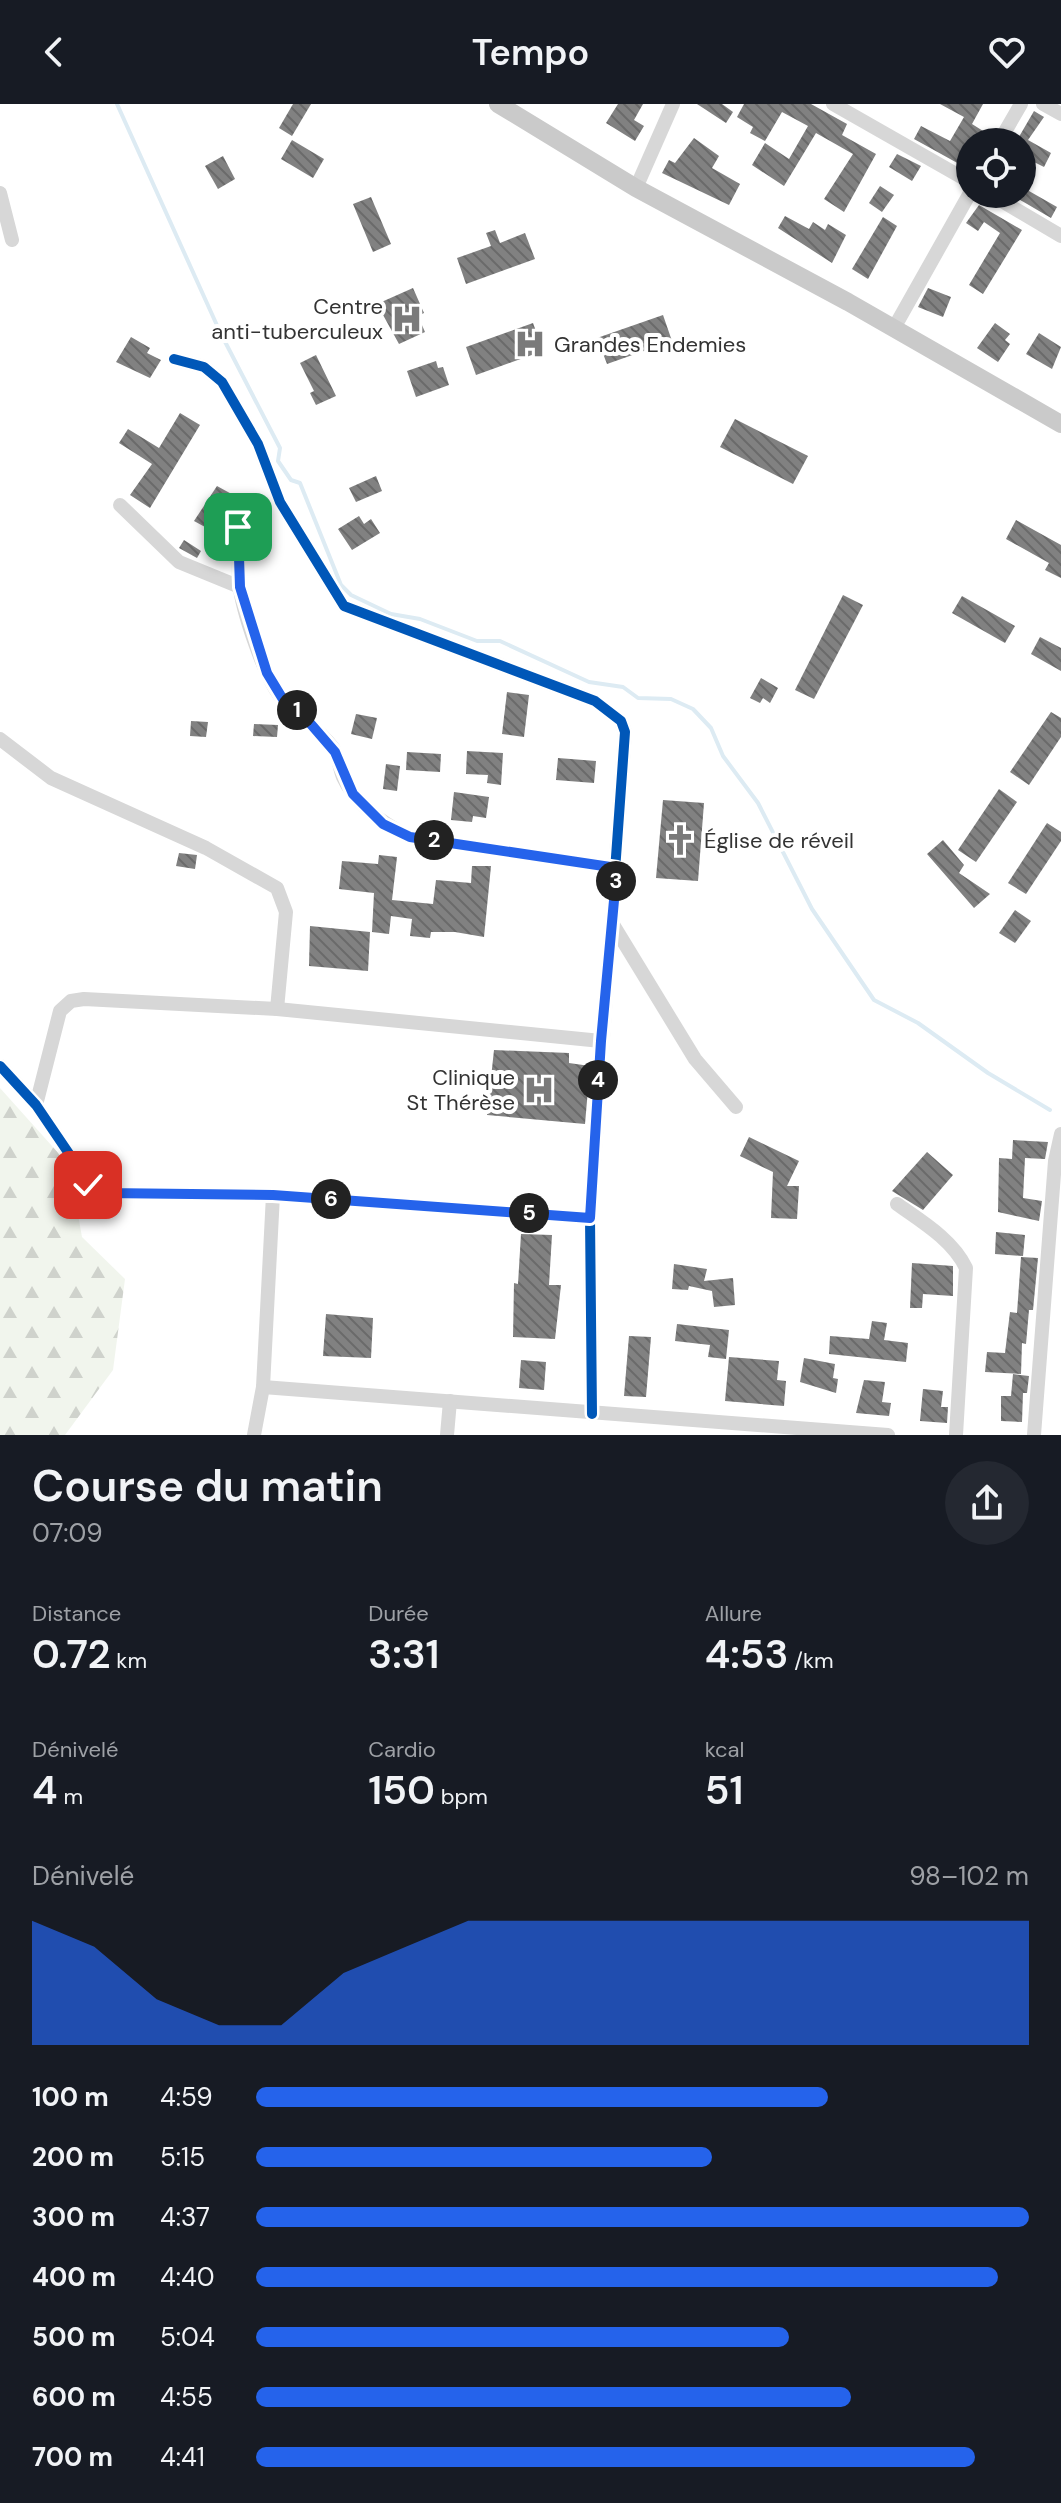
<!DOCTYPE html>
<html lang="fr">
<meta charset="utf-8">
<style>
:root{--surface:#171b24;--page:#242831;--text:#f1f3f6;--muted:#9ea1a6;--accent:#2563eb}
body{margin:0;font-family:"DM Sans",sans-serif;background:var(--page);color:var(--text);height:100vh;display:flex;flex-direction:column;font-size:30px;white-space:nowrap}
*{box-sizing:border-box;margin:0}
p{font-size:26px;color:var(--muted)}
.icon{flex:none;width:44px;height:44px;fill:none;stroke:currentColor;stroke-width:2;stroke-linecap:round;stroke-linejoin:round}
.map{position:relative;height:1331px;overflow:hidden}
.details{display:flex;flex-direction:column;background:var(--surface);flex:1}
.details>*{flex:none}
.controls{position:absolute;left:956px;top:24px;display:grid;gap:16px}
.controls a{display:grid;place-items:center;width:80px;height:80px;border-radius:50%;background:var(--surface);box-shadow:0 2px 6px #0004;font-size:40px}
.pin{position:absolute;display:grid;place-items:center;width:68px;height:68px;color:#fff;margin:-34px;border-radius:16px;box-shadow:0 4px 12px #0006}
.km{position:absolute;width:40px;height:40px;margin:-20px;border-radius:50%;background:#222;color:#fff;font-size:22px;line-height:40px;text-align:center}
.round{display:grid;place-items:center;flex:none;width:84px;height:84px;border-radius:42px;background:var(--page)}
.overview{display:flex;align-items:center;justify-content:space-between;height:136px;padding:0 32px}
h1{font-size:44px;font-weight:600;line-height:60px}
.stats{display:grid;grid-template-columns:repeat(3,1fr);gap:12px;height:136px;padding:8px 32px}
.stats div{display:grid;align-content:center}
.stats b{font-size:40px;font-weight:600}
.stats small{font-size:22px;font-weight:400}
.stats p{font-size:22px}
.chart{height:224px;padding:16px 32px}
.chart p{display:flex;justify-content:space-between}
.chart svg{width:100%;height:144px;margin-top:8px;fill:var(--accent);opacity:.7}
ul{padding:0 32px;list-style:none;font-size:26px}
li{display:grid;grid-template-columns:128px 96px 1fr;align-items:center;height:60px}
li i{height:20px;border-radius:10px;background:var(--accent)}
header{display:flex;justify-content:space-between;align-items:center;height:104px;padding:0 32px;background:var(--surface);font-size:36px;font-weight:600}
.map>svg:first-child{display:block}
.forest{fill:url(#forest-firs)}
.lines{fill:none;stroke-linecap:round;stroke-linejoin:round}
.stream{stroke:#ddebf3;stroke-width:4}
.building{fill:url(#building-back-hatch)}
.minor{stroke:#d7d7d7;stroke-width:14}
.major{stroke:#cacaca;stroke-width:18}
.cycleway-casing{stroke:#fff;stroke-width:15}
.cycleway{stroke:#0057b8;stroke-width:10}
.route-casing{stroke:#fff;stroke-width:16}
.route{stroke:#2563eb;stroke-width:10}
.labels{text-anchor:middle;dominant-baseline:central;stroke-width:8;stroke-linejoin:round;paint-order:stroke}
.poi-label{font-size:22px;fill:#333;stroke:#fff;text-anchor:end}
</style>
<header><svg class="icon" aria-label="back" viewBox="0 0 24 24"><path d="M15 5l-7 7 7 7"/></svg>Tempo<svg class="icon" aria-label="heart" viewBox="0 0 24 24"><path d="M12 20l-8-8c-3-5 5-10 8-4 3-6 11-1 8 4z"/></svg></header>
<div class="map">
<svg width="1061" height="1331" viewBox="0 0 1061 1331">
<defs>
<pattern id="forest-firs" width="22" height="20" patternUnits="userSpaceOnUse" patternTransform="scale(2)"><rect width="22" height="20" fill="#f1f5ed"/><path d="M5 1l3.5 6h-7zM16 11l3.5 6h-7z" fill="#cfd2cc"/></pattern>
<pattern id="building-back-hatch" width="6" height="6" patternUnits="userSpaceOnUse" patternTransform="scale(2)"><rect width="6" height="6" fill="#818181"/><path d="M-1 5l2 2M0 0l6 6M5-1l2 2" fill="none" stroke="#6a6a6a"/></pattern>
</defs>
<rect width="100%" height="100%" fill="#fff"/>
<polygon class="forest" points="0,984 69,1061 82,1133 125,1175 113,1266 65,1331 0,1331"/>
<g class="lines">
<polyline class="stream" points="117,0 220,228 280,344 278,357 291,376 300,379 341,481 351,491 391,510 420,515 477,537 500,537 589,578 623,583 638,594 671,595 693,605 711,624 723,652 758,699 812,805 874,896 918,919 988,969 1050,1006"/>
</g>
<g class="building">
<polygon points="293,0 311,0 292,32 279,24"/>
<polygon points="618,0 643,0 634,16 644,22 635,37 606,19"/>
<polygon points="697,0 722,0 733,8 726,19"/>
<polygon points="744,0 811,0 847,20 842,31 876,50 844,108 824,95 853,50 816,29 784,82 752,61 765,39 789,55 808,22 782,8 765,37 750,29 753,23 737,13"/>
<polygon points="940,0 983,0 972,20 991,32 989,38 970,38 970,66 914,35 921,22 950,37 964,13"/>
<polygon points="1034,7 1044,13 1028,36 1051,49 1044,63 1022,52 1022,38 1016,38"/>
<polygon points="694,34 719,52 712,64 740,80 729,101 662,69 669,56 675,59"/>
<polygon points="292,36 324,55 313,74 281,55"/>
<polygon points="897,50 921,62 912,77 889,63"/>
<polygon points="223,52 235,75 218,85 205,62"/>
<polygon points="880,82 894,91 882,108 869,99"/>
<polygon points="1022,83 1057,103 1051,114 1010,90 1022,90"/>
<polygon points="371,93 391,140 373,148 353,100"/>
<polygon points="979,101 1022,126 983,190 969,181 1000,129 984,118 978,127 966,119"/>
<polygon points="785,112 809,125 813,118 825,126 828,120 846,131 832,159 778,124"/>
<polygon points="883,113 897,122 868,175 852,165"/>
<polygon points="495,126 500,139 525,129 535,155 466,180 457,154 491,142 486,129"/>
<polygon points="413,184 424,209 418,212 425,228 399,240 377,200"/>
<polygon points="928,184 951,193 943,213 918,203"/>
<polygon points="663,211 672,237 607,260 597,234"/>
<polygon points="533,219 543,247 476,271 466,243"/>
<polygon points="995,219 1010,230 1005,236 1010,240 998,258 977,244"/>
<polygon points="1039,229 1061,243 1052,265 1026,250"/>
<polygon points="131,233 150,244 147,249 161,256 150,274 116,258"/>
<polygon points="316,251 336,292 316,301 310,289 314,287 300,259"/>
<polygon points="436,257 438,264 443,263 449,281 416,293 407,267"/>
<polygon points="180,309 200,321 150,404 130,391 152,360 119,339 128,325 159,344"/>
<polygon points="735,315 808,352 793,380 720,343"/>
<polygon points="376,372 382,387 356,398 349,384"/>
<polygon points="217,382 237,393 216,429 194,417"/>
<polygon points="359,412 364,420 371,415 380,429 352,446 338,425"/>
<polygon points="1016,416 1061,441 1061,474 1045,466 1049,459 1006,435"/>
<polygon points="184,436 201,447 197,454 179,444"/>
<polygon points="843,491 863,501 814,595 795,586"/>
<polygon points="962,492 1015,522 1005,539 952,509"/>
<polygon points="1040,533 1061,544 1061,567 1031,550"/>
<polygon points="761,574 778,584 770,599 763,594 760,599 750,594"/>
<polygon points="507,588 529,591 524,633 502,630"/>
<polygon points="1051,608 1061,614 1061,633 1029,681 1010,668"/>
<polygon points="356,610 377,614 372,635 351,630"/>
<polygon points="191,617 208,618 206,633 190,632"/>
<polygon points="254,620 278,621 277,633 253,632"/>
<polygon points="467,647 503,649 501,681 487,679 488,671 466,670"/>
<polygon points="407,648 441,650 440,668 406,666"/>
<polygon points="558,654 596,657 594,679 556,676"/>
<polygon points="386,660 400,662 397,687 383,685"/>
<polygon points="999,685 1017,698 976,758 958,746"/>
<polygon points="454,688 489,693 486,714 473,712 472,718 451,716"/>
<polygon points="663,696 704,699 698,777 656,774"/>
<polygon points="1047,719 1061,728 1061,737 1026,790 1008,779"/>
<polygon points="943,736 964,761 959,769 990,790 974,804 927,750"/>
<polygon points="179,749 197,751 195,765 176,762"/>
<polygon points="379,751 397,753 392,796 433,800 436,776 471,779 472,762 491,762 484,833 455,828 431,828 430,834 410,832 412,815 391,812 389,830 372,828 374,789 339,785 342,757 378,760"/>
<polygon points="1015,806 1031,817 1015,839 999,829"/>
<polygon points="310,822 370,828 368,867 309,862"/>
<polygon points="494,946 569,949 569,959 590,962 585,1020 487,1011"/>
<polygon points="749,1033 799,1057 787,1082 799,1082 797,1115 771,1114 773,1068 740,1052"/>
<polygon points="1013,1036 1048,1038 1045,1055 1025,1054 1023,1094 1042,1097 1039,1117 998,1108 999,1054 1012,1055"/>
<polygon points="927,1048 953,1071 923,1106 892,1087"/>
<polygon points="996,1128 1025,1131 1023,1152 995,1150"/>
<polygon points="521,1130 552,1131 549,1181 561,1181 555,1235 513,1233 514,1179 518,1180"/>
<polygon points="1021,1153 1038,1154 1033,1206 1029,1206 1026,1240 1022,1239 1021,1270 985,1268 987,1248 1005,1249 1010,1208 1017,1209"/>
<polygon points="912,1159 953,1162 953,1192 923,1190 922,1204 910,1204"/>
<polygon points="674,1160 707,1165 704,1177 733,1174 735,1201 714,1203 712,1187 689,1182 688,1186 672,1185"/>
<polygon points="326,1210 373,1214 371,1254 323,1252"/>
<polygon points="872,1217 887,1219 884,1236 908,1239 906,1258 829,1250 830,1232 869,1235"/>
<polygon points="677,1220 729,1226 726,1255 708,1253 710,1241 675,1237"/>
<polygon points="629,1232 651,1233 646,1293 624,1292"/>
<polygon points="729,1253 779,1257 777,1276 786,1277 784,1302 725,1297"/>
<polygon points="804,1254 835,1260 833,1274 838,1275 836,1289 800,1278"/>
<polygon points="521,1256 546,1258 544,1286 519,1284"/>
<polygon points="1013,1270 1029,1272 1027,1289 1023,1289 1022,1318 1001,1317 1001,1292 1011,1292"/>
<polygon points="864,1276 885,1278 882,1298 891,1299 889,1312 856,1309"/>
<polygon points="923,1285 943,1287 941,1303 948,1303 947,1319 920,1317"/>
</g>
<g class="lines">
<g class="minor">
<polyline points="833,0 970,78"/>
<polyline points="1043,0 1061,10"/>
<polyline points="999,38 1021,0"/>
<polyline points="636,84 673,0"/>
<polyline points="0,89 12,136"/>
<polyline points="990,90 1061,132"/>
<polyline points="894,224 970,89"/>
<polyline points="174,255 204,263 222,278 258,340 280,398 344,502 595,597 621,617 625,628 590,1114 592,1310"/>
<polyline points="120,401 179,458 240,483"/>
<path d="M 238,423 C 240,441 238,460 239,478 C 242,506 265,578 285,598 C 301,614 319,625 333,644 C 339,653 339,663 343,673 C 356,701 383,720 410,733 L 617,764"/>
<polyline points="0,635 51,674 206,744 277,784 286,808 277,905"/>
<polyline points="612,819 695,955 736,1003"/>
<polyline points="0,962 36,1001 95,1088 273,1091 590,1114"/>
<polyline points="36,1001 60,907 71,897 84,895 277,905 601,937"/>
<path d="M 897,1100 C 921,1117 953,1136 966,1164 L 956,1331"/>
<polyline points="263,1283 888,1331"/>
<polyline points="254,1331 263,1283 273,1091"/>
<polyline points="447,1331 450,1297"/>
<polyline points="1034,1331 1055,1057 1061,1030"/>
</g>
<polyline class="major" points="498,0 636,84 848,198 1061,320"/>
<defs>
<g id="cycleway">
<polyline points="174,255 204,263 222,278 258,340 280,398 344,502 595,597 621,617 625,628 590,1114 592,1310"/>
<polyline points="0,962 36,1001 95,1088 273,1091 590,1114"/>
</g>
</defs>
<use href="#cycleway" class="cycleway-casing"/>
<use href="#cycleway" class="cycleway"/>
</g>
<g class="lines">
<defs>
<polyline id="route" points="88,1081 104,1089 273,1091 590,1114 601,937 617,764 410,733 383,720 353,690 335,648 303,611 284,597 267,569 240,483 238,423"/>
</defs>
<use href="#route" class="route-casing"/>
<use href="#route" class="route"/>
</g>
<defs>
<symbol id="hospital-bare" viewBox="-9 -9 18 18"><path d="M-5-5h3v3.5h4V-5h3V5h-3V1.5h-4V5h-3Z" fill="#7a7a7a" stroke="#fff" stroke-width="2.5" paint-order="stroke"/></symbol>
<symbol id="church-bare" viewBox="-9 -9 18 18"><path d="M-1.2-6h2.4v3.5h3.3v2.4h-3.3V6h-2.4V-.1h-3.3v-2.4h3.3Z" fill="#7a7a7a" stroke="#fff" stroke-width="2.5" paint-order="stroke"/></symbol>
</defs>
<g fill-rule="evenodd">
<use href="#hospital-bare" x="385" y="193" width="44" height="44"/>
<use href="#hospital-bare" x="508" y="218" width="44" height="44"/>
<use href="#church-bare" x="658" y="714" width="44" height="44"/>
<use href="#hospital-bare" x="517" y="964" width="44" height="44"/>
</g>
<g class="labels">
<g class="poi-label">
<text x="383" y="202">Centre<tspan x="383" dy="25">anti-tuberculeux</tspan></text>
<text x="554" y="240" text-anchor="start">Grandes Endemies</text>
<text x="704" y="736" text-anchor="start">Église de réveil</text>
<text x="515" y="973">Clinique<tspan x="515" dy="25">St Thérèse</tspan></text>
</g>
</g>
</svg>
<div class="controls">
<a><svg class="icon" aria-label="locate" viewBox="0 0 24 24"><circle cx="12" cy="12" r="6"/><path d="M12 2v4M12 18v4M2 12h4M18 12h4"/></svg></a>
</div>
<div class="pin" style="left:238px;top:423px;background:#1e9e55"><svg class="icon" aria-label="arrive" viewBox="0 0 24 24"><path d="M6 21V4h12l-3 4 3 4H6"/></svg></div>
<div class="pin" style="left:88px;top:1081px;background:#d93025"><svg class="icon" aria-label="check" viewBox="0 0 24 24"><path d="M5 12l5 5 9-10"/></svg></div>
<b class="km" style="left:297px;top:606px">1</b>
<b class="km" style="left:434px;top:736px">2</b>
<b class="km" style="left:616px;top:777px">3</b>
<b class="km" style="left:598px;top:976px">4</b>
<b class="km" style="left:529px;top:1109px">5</b>
<b class="km" style="left:331px;top:1095px">6</b>
</div>
<section class="details">
<div class="overview"><div><h1>Course du matin</h1><p>07:09</p></div><a class="round"><svg class="icon" aria-label="share" viewBox="0 0 24 24"><path d="M12 15V3M7 8l5-5 5 5M5 13v7h14v-7"/></svg></a></div>
<div class="stats">
<div><p>Distance</p><b>0.72<small> km</small></b></div>
<div><p>Durée</p><b>3:31</b></div>
<div><p>Allure</p><b>4:53<small> /km</small></b></div>
</div>
<div class="stats">
<div><p>Dénivelé</p><b>4<small> m</small></b></div>
<div><p>Cardio</p><b>150<small> bpm</small></b></div>
<div><p>kcal</p><b>51</b></div>
</div>
<div class="chart"><p><span>Dénivelé</span>98–102 m</p>
<svg viewBox="0 0 160 44" preserveAspectRatio="none"><path d="M0 44V6L10 14L20 30L30 38L40 38L50 22L60 14L70 6L80 6L90 6L100 6L110 6L120 6L130 6L140 6L150 6L160 6V44z"/></svg>
</div>
<ul>
<li><b>100 m</b>4:59<i style="width:74%"></i></li>
<li><b>200 m</b>5:15<i style="width:59%"></i></li>
<li><b>300 m</b>4:37<i style="width:100%"></i></li>
<li><b>400 m</b>4:40<i style="width:96%"></i></li>
<li><b>500 m</b>5:04<i style="width:69%"></i></li>
<li><b>600 m</b>4:55<i style="width:77%"></i></li>
<li><b>700 m</b>4:41<i style="width:93%"></i></li>
</ul>
</section>
